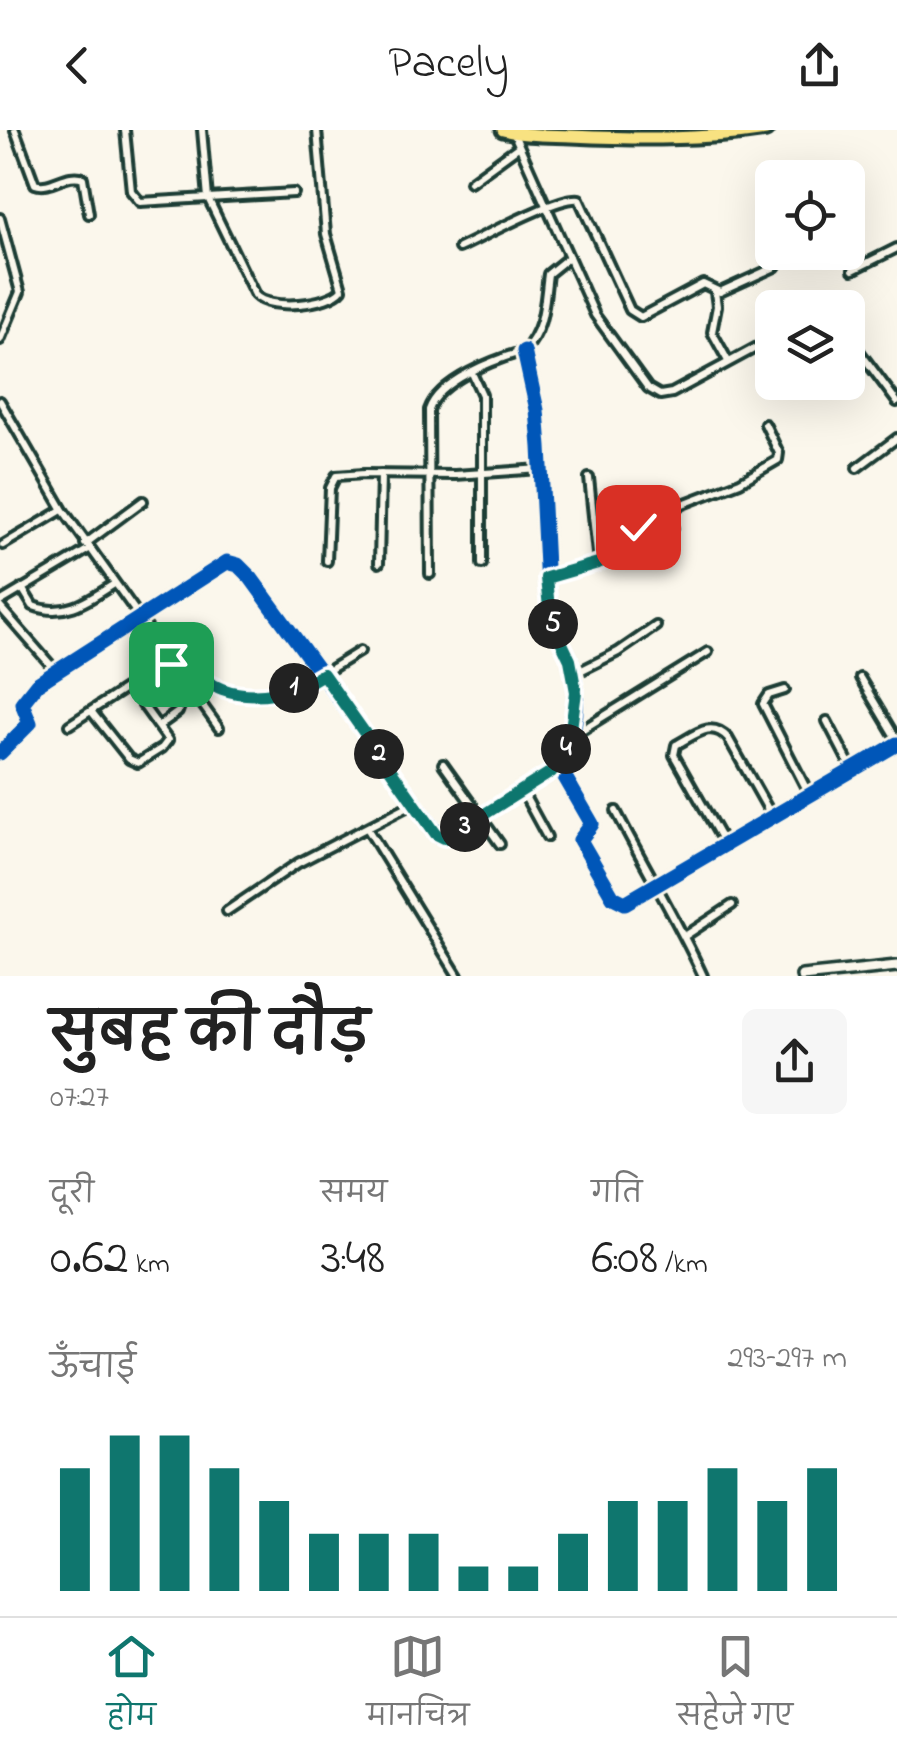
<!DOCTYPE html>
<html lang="hi">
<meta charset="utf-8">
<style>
:root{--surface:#fff;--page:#f6f6f6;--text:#222;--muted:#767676;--line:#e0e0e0;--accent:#0f766e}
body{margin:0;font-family:"Indie Flower","Playpen Sans Deva",sans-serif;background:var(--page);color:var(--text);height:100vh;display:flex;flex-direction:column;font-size:38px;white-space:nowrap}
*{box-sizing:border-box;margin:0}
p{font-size:32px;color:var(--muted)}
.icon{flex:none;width:55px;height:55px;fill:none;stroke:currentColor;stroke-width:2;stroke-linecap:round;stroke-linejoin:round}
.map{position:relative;height:846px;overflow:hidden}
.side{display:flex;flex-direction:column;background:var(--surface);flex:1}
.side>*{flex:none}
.fabs{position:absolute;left:755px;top:30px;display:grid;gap:20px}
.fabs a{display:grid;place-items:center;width:110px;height:110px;border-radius:15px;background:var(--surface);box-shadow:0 10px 40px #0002;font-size:50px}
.pin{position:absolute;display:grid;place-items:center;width:85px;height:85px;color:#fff;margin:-42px;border-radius:20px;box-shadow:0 5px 15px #0006}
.km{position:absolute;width:50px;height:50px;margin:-25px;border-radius:50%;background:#222;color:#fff;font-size:28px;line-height:50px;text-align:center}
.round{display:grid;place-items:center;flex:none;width:105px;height:105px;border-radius:15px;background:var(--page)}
.head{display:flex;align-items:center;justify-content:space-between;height:170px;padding:0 50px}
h1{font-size:55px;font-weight:600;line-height:75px}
.metrics{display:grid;grid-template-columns:repeat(3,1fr);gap:15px;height:170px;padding:10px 50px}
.metrics div{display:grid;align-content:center}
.metrics b{font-size:50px;font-weight:600}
.metrics small{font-size:28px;font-weight:400}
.metrics p{font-size:28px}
.chart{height:280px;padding:20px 50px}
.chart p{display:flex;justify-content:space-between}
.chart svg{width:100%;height:180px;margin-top:10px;stroke:var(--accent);stroke-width:6}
header{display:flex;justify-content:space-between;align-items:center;height:130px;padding:0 50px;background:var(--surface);font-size:45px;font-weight:600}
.dock{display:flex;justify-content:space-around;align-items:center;height:140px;border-top:2px solid var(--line);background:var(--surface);font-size:28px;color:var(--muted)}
.dock a{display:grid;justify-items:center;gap:5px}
.dock .current{color:var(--accent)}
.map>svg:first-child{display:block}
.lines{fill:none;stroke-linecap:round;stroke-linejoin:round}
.minor-casing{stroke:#1f3d34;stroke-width:14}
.tertiary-casing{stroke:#1f3d34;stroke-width:16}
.primary-casing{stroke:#1f3d34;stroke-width:19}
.minor{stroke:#fbf7ec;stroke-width:6}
.tertiary{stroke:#fbf7ec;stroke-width:9}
.primary{stroke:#f8e281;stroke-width:11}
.cycleway-casing{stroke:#fbf7ec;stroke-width:21}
.cycleway{stroke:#0057b8;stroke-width:15}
.route-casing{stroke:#fff;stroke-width:20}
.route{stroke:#0f766e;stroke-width:12}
</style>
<header><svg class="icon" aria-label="back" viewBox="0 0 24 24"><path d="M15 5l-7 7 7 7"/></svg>Pacely<svg class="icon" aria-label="share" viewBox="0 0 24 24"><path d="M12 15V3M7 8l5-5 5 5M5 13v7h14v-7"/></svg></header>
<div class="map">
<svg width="897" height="846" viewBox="0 0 897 846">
<rect width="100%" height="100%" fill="#fbf7ec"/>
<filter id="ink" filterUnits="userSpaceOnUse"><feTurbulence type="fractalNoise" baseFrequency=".01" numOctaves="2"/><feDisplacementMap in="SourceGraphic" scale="20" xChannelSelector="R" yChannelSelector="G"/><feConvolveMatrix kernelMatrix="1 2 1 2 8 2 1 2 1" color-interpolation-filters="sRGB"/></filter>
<g filter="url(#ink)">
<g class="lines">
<defs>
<g id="minor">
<path d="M 15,0 L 35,54 C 51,60 67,41 83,48 L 89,84"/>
<polyline points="125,0 131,61 140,72 294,63"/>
<path d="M 202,0 L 208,68 L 255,165 C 269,181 330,175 342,159 L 326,104 L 317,0"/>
<polyline points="514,4 595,185 648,258 660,265 672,263 772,209"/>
<polyline points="470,52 518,17"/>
<polyline points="762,87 772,111"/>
<polyline points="0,88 20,162 0,210"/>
<path d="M 459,118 C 483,107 558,66 579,69 L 630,180 L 641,187 L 703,154 L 720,162 L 775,137 L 780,129 L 778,122"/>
<polyline points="853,140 897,118"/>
<polyline points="715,162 717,176 712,202 728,231"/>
<polyline points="848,206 897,272"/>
<polyline points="472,243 482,265 482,434"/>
<polyline points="0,271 63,380 219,598"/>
<polyline points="857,338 897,308"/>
<polyline points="589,348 598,433"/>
<polyline points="85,414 143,371"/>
<polyline points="3,415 62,380"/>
<polyline points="635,416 639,397 649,387 740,352 778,330 779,323 765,294"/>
<polyline points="327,431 330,358 336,346 364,344 455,345 541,339"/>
<polyline points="379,433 381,344"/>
<path d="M 430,444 L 429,280 C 439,250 494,230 524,221 C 545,199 544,173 548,144 L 569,127"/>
<polyline points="546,448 598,433 673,398"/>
<path d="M 22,458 L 33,476 C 65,488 88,471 114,454"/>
<polyline points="0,472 89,419"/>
<polyline points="0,477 56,541"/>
<polyline points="574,544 618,522 656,496"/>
<polyline points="860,548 897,610"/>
<polyline points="785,560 769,565 763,574 810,666"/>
<polyline points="91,581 129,629 138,633 162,618 168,610 129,556"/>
<polyline points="827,591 853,641"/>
<polyline points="69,595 129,556 171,534 221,559 251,565 300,558 360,521"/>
<polyline points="160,595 178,582 187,556"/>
<polyline points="572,606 708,522"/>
<path d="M 0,623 L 30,593 L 22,573 L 37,554 L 227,432 L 238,435 L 251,448 L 439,706 L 450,706 L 556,638 C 578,612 582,560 569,529 C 562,511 552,496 548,477 L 540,317 L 537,280 L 524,221"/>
<polyline points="443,634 500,714"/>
<polyline points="558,635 592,694 580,710 613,767 625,773 897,614"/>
<polyline points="522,661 547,707"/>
<path d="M 616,681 C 644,736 677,789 703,846"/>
<polyline points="367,698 458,846"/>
<path d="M 725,715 L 674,625 L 676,615 C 695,605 711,589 728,608 L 773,688"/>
<polyline points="227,781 298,733 414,673"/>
<polyline points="685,806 732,775"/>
</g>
<polyline id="tertiary" points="802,846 897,836"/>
<path id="primary" d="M 503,0 C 525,6 550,5 572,6 C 637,9 702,10 766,0"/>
</defs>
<use href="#minor" class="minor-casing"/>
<use href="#tertiary" class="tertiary-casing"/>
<use href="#primary" class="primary-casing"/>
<use href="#minor" class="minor"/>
<use href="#tertiary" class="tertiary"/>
<use href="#primary" class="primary"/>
<defs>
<g id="cycleway">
<path d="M 0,623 L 30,593 L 22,573 L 37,554 L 227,432 L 238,435 L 251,448 L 439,706 L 450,706 L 556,638 C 578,612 582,560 569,529 C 562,511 552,496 548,477 L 540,317 L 537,280 L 524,221"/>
<polyline points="558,635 592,694 580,710 613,767 625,773 897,614"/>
</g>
</defs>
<use href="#cycleway" class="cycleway-casing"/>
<use href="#cycleway" class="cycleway"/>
</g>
</g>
<g class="lines" filter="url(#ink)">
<defs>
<path id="route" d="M 171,534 C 190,539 204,552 222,559 C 254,571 296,562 323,544 L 436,704 L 444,708 L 450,706 L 551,642 L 563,628 L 570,606 L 576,562 L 570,530 L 550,488 L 546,448 L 598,433 L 635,416 L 638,397"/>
</defs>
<use href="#route" class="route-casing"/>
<use href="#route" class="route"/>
</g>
</svg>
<div class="fabs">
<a><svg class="icon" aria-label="locate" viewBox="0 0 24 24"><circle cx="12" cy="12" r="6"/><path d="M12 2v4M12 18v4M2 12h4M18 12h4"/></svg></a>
<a><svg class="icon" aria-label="layers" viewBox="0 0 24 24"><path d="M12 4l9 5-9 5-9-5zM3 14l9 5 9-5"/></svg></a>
</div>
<div class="pin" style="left:171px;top:534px;background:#1e9e55"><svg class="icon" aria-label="arrive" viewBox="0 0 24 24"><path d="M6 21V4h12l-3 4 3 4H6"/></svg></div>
<div class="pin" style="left:638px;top:397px;background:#d93025"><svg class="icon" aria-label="check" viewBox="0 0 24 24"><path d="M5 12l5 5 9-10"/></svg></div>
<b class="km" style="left:294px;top:558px">1</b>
<b class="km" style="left:379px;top:624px">2</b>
<b class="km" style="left:465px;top:697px">3</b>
<b class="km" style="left:566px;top:619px">4</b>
<b class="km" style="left:553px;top:494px">5</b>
</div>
<section class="side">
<div class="head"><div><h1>सुबह की दौड़</h1><p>07:27</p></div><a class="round"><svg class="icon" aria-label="share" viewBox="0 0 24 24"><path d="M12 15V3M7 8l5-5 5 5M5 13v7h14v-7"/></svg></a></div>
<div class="metrics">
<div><p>दूरी</p><b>0.62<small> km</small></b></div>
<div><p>समय</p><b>3:48</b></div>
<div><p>गति</p><b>6:08<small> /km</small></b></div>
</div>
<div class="chart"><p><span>ऊँचाई</span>293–297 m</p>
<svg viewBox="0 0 160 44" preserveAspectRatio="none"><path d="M5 44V14M15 44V6M25 44V6M35 44V14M45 44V22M55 44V30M65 44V30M75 44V30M85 44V38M95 44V38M105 44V30M115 44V22M125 44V22M135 44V14M145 44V22M155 44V14"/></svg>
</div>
</section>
<nav class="dock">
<a class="current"><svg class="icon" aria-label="home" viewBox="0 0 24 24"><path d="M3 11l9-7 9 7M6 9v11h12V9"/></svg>होम</a>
<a><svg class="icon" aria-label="map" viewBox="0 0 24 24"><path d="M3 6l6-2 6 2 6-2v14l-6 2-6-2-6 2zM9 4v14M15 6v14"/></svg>मानचित्र</a>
<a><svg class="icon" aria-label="saved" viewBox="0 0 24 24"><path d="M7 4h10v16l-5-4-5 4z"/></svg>सहेजे गए</a>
</nav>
